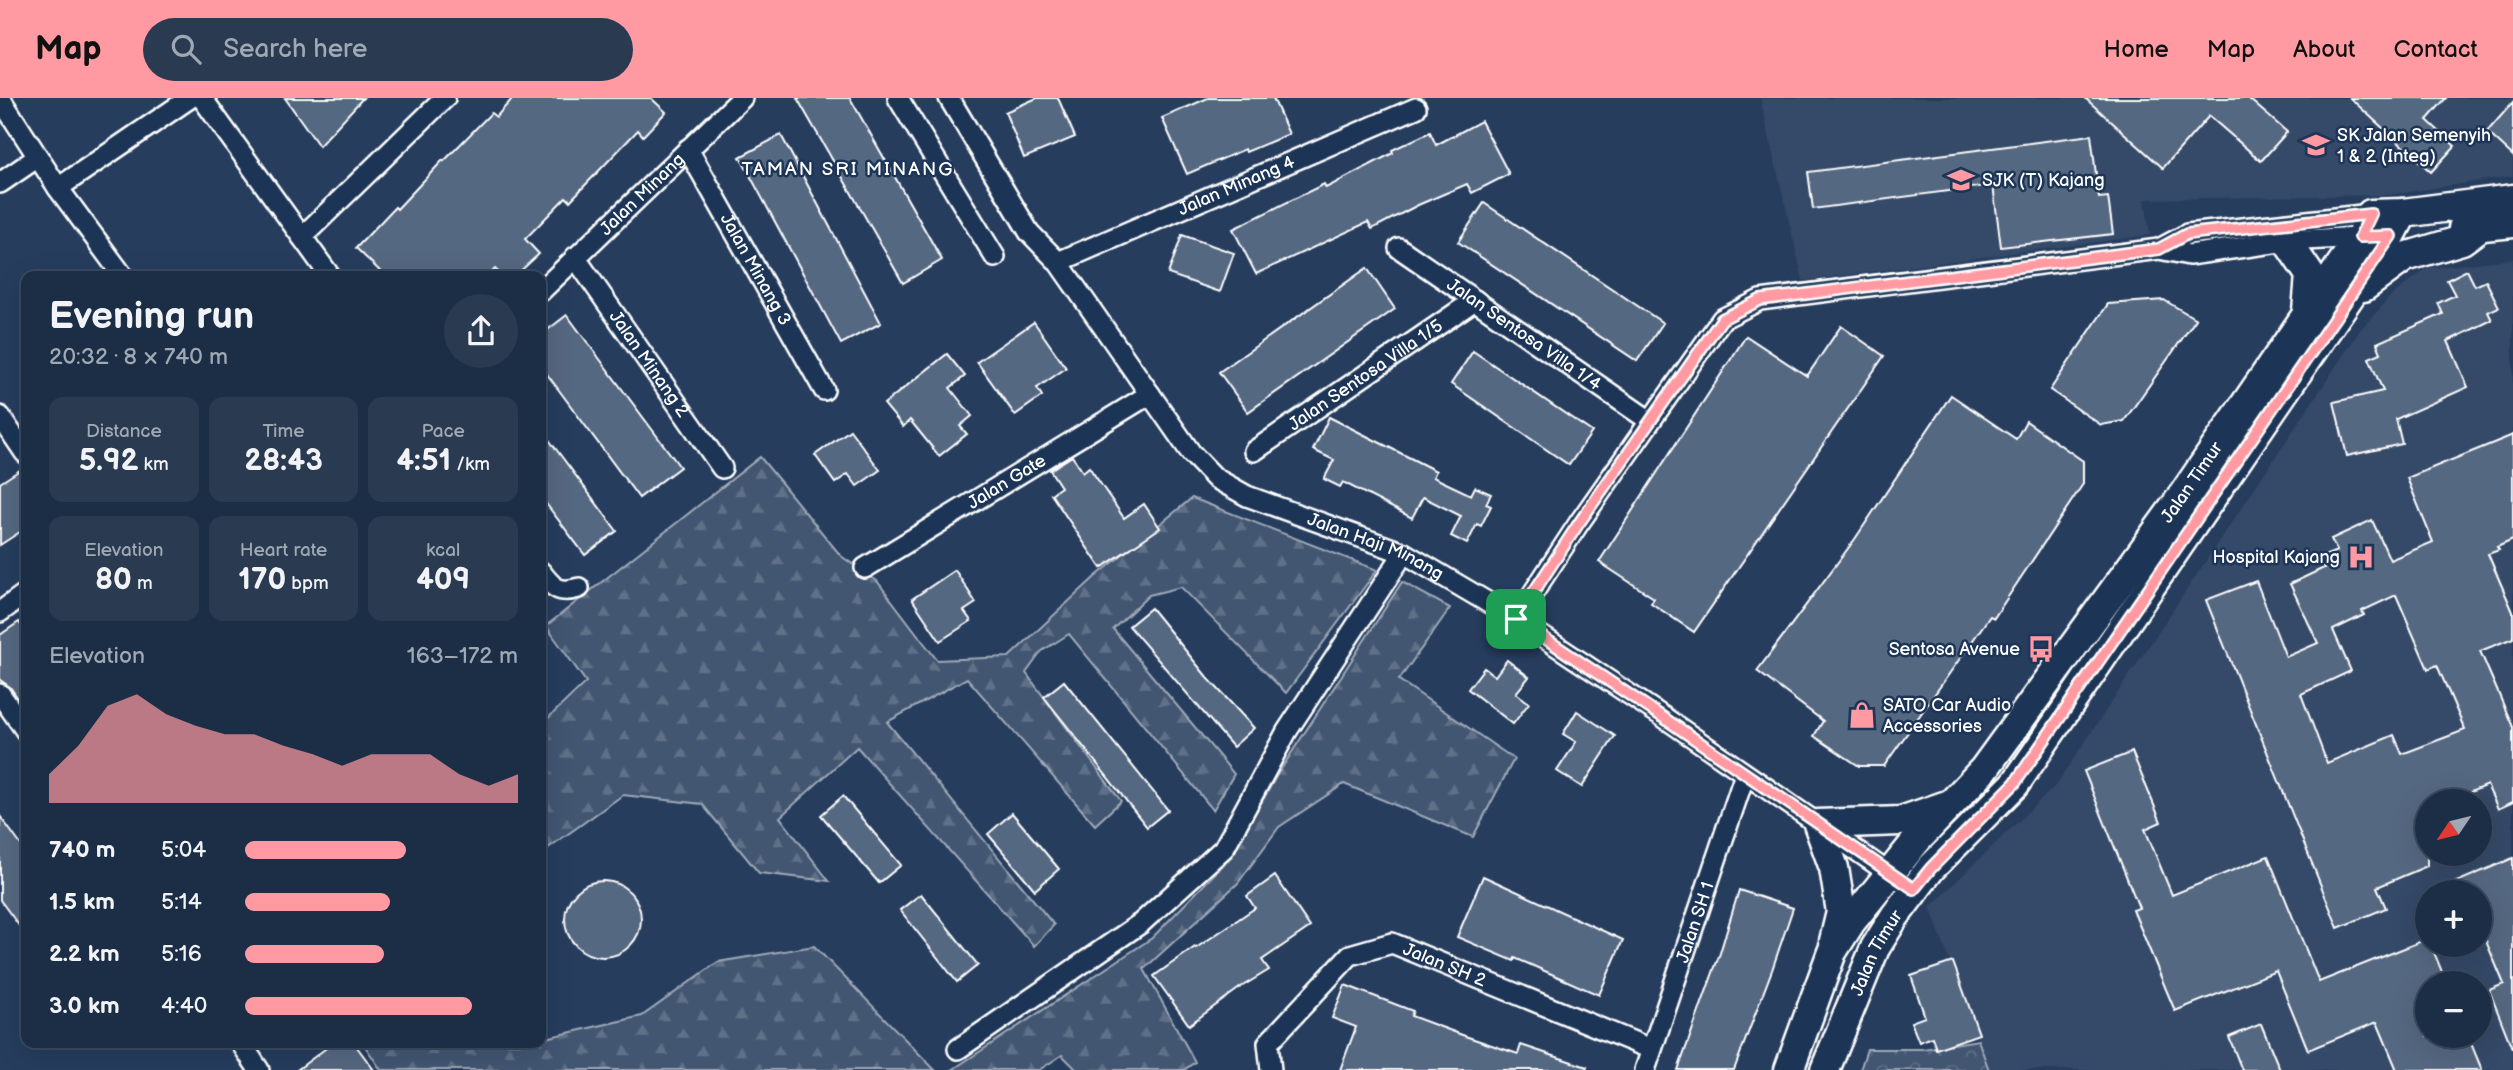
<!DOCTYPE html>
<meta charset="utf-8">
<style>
:root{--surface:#1c2e46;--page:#293a51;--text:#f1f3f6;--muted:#a0a8b3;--line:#3a4a5f;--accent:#ff9aa2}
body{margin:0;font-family:"Balsamiq Sans",sans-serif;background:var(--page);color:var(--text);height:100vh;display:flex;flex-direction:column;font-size:26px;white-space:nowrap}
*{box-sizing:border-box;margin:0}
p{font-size:23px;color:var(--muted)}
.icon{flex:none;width:38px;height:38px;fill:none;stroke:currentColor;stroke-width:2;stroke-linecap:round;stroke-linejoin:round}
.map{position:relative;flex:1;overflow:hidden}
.side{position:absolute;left:21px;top:173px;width:525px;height:777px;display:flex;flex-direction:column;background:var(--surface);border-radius:14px;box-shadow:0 7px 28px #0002,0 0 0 2px var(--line)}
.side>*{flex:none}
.needle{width:46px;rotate:235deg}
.fabs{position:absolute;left:2415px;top:691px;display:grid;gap:14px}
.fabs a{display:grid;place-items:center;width:77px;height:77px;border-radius:50%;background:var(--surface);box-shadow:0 7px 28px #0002,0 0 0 2px var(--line);font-size:35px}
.pin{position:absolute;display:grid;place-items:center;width:60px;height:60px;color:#fff;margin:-30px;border-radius:14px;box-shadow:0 4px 10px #0006}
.round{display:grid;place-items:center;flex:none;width:74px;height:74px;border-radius:37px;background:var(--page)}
.head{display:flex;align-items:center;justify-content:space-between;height:119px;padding:0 28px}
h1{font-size:38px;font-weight:700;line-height:52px}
.metrics{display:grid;grid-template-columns:repeat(3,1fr);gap:10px;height:119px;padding:7px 28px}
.metrics div{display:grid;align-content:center;border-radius:14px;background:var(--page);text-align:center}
.metrics b{font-size:30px;font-weight:700}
.metrics small{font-size:19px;font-weight:400}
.metrics p{font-size:19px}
.chart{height:196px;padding:14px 28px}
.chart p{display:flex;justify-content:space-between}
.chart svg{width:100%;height:126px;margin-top:7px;fill:var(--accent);opacity:.7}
ul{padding:0 28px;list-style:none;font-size:23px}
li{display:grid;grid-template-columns:112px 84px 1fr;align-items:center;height:52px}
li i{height:18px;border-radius:9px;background:var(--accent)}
header{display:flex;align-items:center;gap:42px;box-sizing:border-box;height:98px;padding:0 35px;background:var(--accent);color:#111}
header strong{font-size:33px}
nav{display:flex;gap:38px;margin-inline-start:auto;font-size:24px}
.search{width:490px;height:63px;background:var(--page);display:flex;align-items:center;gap:18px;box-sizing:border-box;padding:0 24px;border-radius:38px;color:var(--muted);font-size:26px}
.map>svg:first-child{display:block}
.built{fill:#344a68;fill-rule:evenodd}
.forest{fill:url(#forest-firs);stroke:#a0aab8;stroke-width:2}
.park{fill:url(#park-crowns);stroke:#a0aab8;stroke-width:2}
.building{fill:#556781;stroke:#fff;stroke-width:2;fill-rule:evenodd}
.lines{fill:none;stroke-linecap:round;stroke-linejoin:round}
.street-casing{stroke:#fff;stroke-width:24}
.secondary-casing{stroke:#fff;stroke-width:33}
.street{stroke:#1d3557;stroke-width:19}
.secondary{stroke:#1d3557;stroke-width:28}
.route-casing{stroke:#fff;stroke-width:14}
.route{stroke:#ff9aa2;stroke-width:9}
.labels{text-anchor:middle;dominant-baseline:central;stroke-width:5;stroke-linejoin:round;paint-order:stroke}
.poi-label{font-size:18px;fill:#fff;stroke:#1d3557;text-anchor:start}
.street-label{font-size:18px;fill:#fff;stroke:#1d3557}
.neighbourhood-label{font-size:19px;letter-spacing:2px;fill:#fff;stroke:#1d3557}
</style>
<header>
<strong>Map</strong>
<div class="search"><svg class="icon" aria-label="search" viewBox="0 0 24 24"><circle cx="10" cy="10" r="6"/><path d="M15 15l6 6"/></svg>Search here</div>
<nav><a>Home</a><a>Map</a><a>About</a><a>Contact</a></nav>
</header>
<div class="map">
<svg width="2513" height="972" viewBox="0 0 2513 972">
<defs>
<pattern id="forest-firs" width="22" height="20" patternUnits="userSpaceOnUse" patternTransform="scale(1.75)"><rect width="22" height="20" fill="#425672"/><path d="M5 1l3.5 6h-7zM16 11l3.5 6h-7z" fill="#5e6f87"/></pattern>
<pattern id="park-crowns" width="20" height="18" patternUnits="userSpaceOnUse" patternTransform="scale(1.75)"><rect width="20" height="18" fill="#425672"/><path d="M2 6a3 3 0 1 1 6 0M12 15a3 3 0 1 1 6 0" fill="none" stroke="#5e6f87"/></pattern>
</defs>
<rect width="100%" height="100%" fill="#263d5e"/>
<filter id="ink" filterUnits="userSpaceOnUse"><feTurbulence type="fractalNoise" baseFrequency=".0143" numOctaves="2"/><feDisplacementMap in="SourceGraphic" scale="14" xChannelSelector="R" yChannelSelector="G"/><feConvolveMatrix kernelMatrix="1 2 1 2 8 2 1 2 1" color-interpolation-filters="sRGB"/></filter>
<g filter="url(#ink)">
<g class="built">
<polygon points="1760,0 2513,0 2513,78 2389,97 2145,101 2150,137 1803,183"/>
<path d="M 2513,161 L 2513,972 L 1989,972 L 1930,809 L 2056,687 L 2361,231 L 2390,199 L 2427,170 ZM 2427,704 L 2480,704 L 2480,756 L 2427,756 ZM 2427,794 L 2480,794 L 2480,847 L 2427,847 ZM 2427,886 L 2480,886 L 2480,938 L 2427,938 Z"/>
</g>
<g class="forest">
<polygon points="760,359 841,458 877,483 937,562 1009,559 1095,479 1192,400 1377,472 1286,595 1181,489 1149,497 1113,531 1234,676 1213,712 1069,536 1042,553 1026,575 1121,703 1095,727 967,580 887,624 1054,827 1034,848 857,649 780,719 829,783 759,775 702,706 623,697 541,755 541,627 586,584 546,528"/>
<polygon points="1402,484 1450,510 1399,582 1514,661 1473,739 1344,686 1279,729 1238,785 1144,871 1195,964 1184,972 1077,972 1062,957 1039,972 952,972 1152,840 1229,761 1276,679"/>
<polygon points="814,848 935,972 381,972 363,945 541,945 541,941 642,918 718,864"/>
</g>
<polygon class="park" points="1978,942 1989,972 1860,972 1867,951 1923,951"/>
<g class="building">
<polygon points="285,0 363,0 319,48"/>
<polygon points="513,0 651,0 666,14 643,38 638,32 570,103 566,99 525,141 539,156 515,178 503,178 495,171 488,178 385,178 356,150 395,109 397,111 443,62 444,63 491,15 496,19"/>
<polygon points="797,0 850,0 942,162 903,185"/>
<polygon points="1037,0 1058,0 1075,39 1024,60 1005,14"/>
<polygon points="1208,0 1273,0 1289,36 1246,54 1245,51 1187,76 1162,20"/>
<polygon points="2085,0 2248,0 2287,34 2261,63 2209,18 2163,70"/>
<polygon points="2350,0 2446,0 2427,22 2455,48 2431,74"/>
<polygon points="2513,4 2513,58 2487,34"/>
<polygon points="1481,23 1509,76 1472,95 1467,86 1418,107 1372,131 1368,124 1256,176 1233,131 1324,86 1326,90 1393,55 1392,52 1430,34 1436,47"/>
<polygon points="781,37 881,225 841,246 740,59"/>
<polygon points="2091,37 2099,100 2108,99 2113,136 2001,149 1993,87 1813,111 1808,74"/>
<polygon points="1484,105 1663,225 1637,263 1458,144"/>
<polygon points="1182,137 1234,155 1220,194 1168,176"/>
<polygon points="1367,170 1395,211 1248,314 1219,274"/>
<polygon points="2467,172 2475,188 2486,183 2499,209 2488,214 2492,222 2448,243 2468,289 2396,321 2402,346 2347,358 2334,304 2383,293 2369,260 2381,255 2377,245 2443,216 2438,205 2455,197 2447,182"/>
<polygon points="2164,202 2196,221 2124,323 2101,327 2050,292 2108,206"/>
<polygon points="567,217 680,369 639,400 541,268 541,237"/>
<polygon points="1034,224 1066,270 1037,290 1042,298 1015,317 977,264"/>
<polygon points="1841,228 1884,258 1694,534 1651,505 1654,500 1599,464 1746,238 1807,278"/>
<polygon points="1473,253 1592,334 1569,367 1451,286"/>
<polygon points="947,256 965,278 950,290 972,318 960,328 967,336 939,358 910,322 903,329 884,306"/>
<polygon points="1951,297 2016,341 2026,323 2083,363 2083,386 1994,520 1990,518 1884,668 1859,668 1814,638 1823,623 1757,573 1855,441"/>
<polygon points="1329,319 1436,373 1433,379 1471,397 1475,389 1491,396 1486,406 1491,408 1481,428 1477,426 1467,446 1451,438 1461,418 1423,399 1412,420 1343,384 1340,389 1324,381 1334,362 1313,352"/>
<polygon points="541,331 617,433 585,457 541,399"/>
<polygon points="850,332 880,372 857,388 848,376 835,385 815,357"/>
<path d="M 2513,337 L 2513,442 L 2497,449 L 2499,452 L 2488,456 L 2513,514 L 2513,540 L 2480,553 L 2513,629 L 2513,704 L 2498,711 L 2487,687 L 2447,704 L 2427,704 L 2427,768 L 2377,789 L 2386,810 L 2338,830 L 2206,502 L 2256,483 L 2286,559 L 2318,545 L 2290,486 L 2324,470 L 2319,460 L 2337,453 L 2331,441 L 2372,422 L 2390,462 L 2433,444 L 2407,380 ZM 2396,497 L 2428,571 L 2437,567 L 2465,632 L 2402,656 L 2394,637 L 2327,665 L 2301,596 L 2351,573 L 2333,532 L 2364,517 L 2362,513 Z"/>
<polygon points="1072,358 1083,374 1089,369 1124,420 1144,406 1160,430 1101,470 1051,396 1061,389 1050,372"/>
<polygon points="26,368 26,430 0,447 0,385"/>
<polygon points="955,472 976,505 964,513 971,523 940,543 912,501"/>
<polygon points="1151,510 1207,579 1254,630 1233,649 1129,528"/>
<polygon points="19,524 26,535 26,612 10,589 0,582 0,537"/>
<polygon points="1507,562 1529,579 1516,595 1529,605 1513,626 1468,591 1484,570 1495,578"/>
<polygon points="1064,583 1168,712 1147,729 1044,599"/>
<polygon points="1577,613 1615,638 1582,689 1557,673 1576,644 1563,636"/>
<polygon points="2132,654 2161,724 2145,731 2172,797 2268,758 2319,884 2427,841 2427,847 2431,847 2447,886 2427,886 2427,938 2468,938 2482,972 2397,972 2377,924 2308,952 2276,873 2175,913 2133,812 2139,810 2084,673"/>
<polygon points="843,698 901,767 879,785 821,717"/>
<polygon points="1012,715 1059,771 1035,792 988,736"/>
<polygon points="0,718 26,754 26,837 0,802"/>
<polygon points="2513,760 2513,950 2512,950 2489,892 2504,886 2480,829 2480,794 2433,794"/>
<polygon points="1275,778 1310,829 1262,862 1269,872 1241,889 1189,927 1154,878 1195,849 1196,850 1255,810 1247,798"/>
<polygon points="1483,778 1623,842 1599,897 1515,860 1514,863 1457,839"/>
<circle cx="603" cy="821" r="38"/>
<polygon points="1739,792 1793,810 1772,872 1734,972 1678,972 1720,855"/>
<polygon points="921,796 978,867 957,884 900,812"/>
<polygon points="1953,864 1979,936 1936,951 1932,939 1919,944 1911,924 1925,919 1911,878"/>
<polygon points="1345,887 1413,913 1411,918 1465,938 1518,956 1521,947 1587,969 1586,972 1340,972 1356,929 1332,920"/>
<polygon points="2261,926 2280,972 2242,972 2229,939"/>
<polygon points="333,945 354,945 374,972 297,972"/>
</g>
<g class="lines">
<defs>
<g id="street">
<polyline points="0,0 58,90 123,178"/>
<polyline points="202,0 330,178"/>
<polyline points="898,0 995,159"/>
<path id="s1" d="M 949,0 L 1029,134 L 1058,164 L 1191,355 L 1215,380 L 1247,398 L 1404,455 L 1516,521 L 1662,618 L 1899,782"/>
<path id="s2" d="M 688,51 L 824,292"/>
<polyline points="0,85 38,59"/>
<polyline points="58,90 190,0"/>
<polyline points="302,139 445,0"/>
<path id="s3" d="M 1399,150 L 1650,323"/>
<polyline points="2159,151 2187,136 2371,116"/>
<path id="s4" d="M 575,159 L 722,370"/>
<path id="s5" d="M 1058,164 L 1416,10"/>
<path id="s6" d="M 541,193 L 742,0"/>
<polyline points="0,318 25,355"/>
<path id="s7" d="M 1254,353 L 1475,202"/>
<path id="s8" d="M 865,470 L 1150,296"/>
<path d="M 541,474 C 553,490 559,496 579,490"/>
<polyline points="0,514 26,495"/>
<polyline points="1516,521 1579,425 1722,221 1760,202 2159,151 2189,157 2287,143 2360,139"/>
<polyline points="0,596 26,633"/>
<polyline points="241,945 259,972"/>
<polyline points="958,951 1141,825 1224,750 1287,633 1404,455"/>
<path id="s9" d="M 1271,972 L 1268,945 L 1350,857 L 1392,845 L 1651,951"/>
<path id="s10" d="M 1645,972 L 1745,676"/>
</g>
<g id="secondary">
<polyline points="2463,130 2513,125"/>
<polyline points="2287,143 2310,177 2307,213"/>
<polyline points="2364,189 2405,159 2462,142 2481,128"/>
<polyline points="1834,843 1841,814 1834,770 1818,726 1901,723 1947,707"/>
<path id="s11" d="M 1789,972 L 1832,854 L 1851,824 L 1917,742 L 1984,671 L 2176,407 L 2360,139 L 2371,116 L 2403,115 L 2513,101"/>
<path id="s12" d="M 1825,972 L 1875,850 L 1895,818 L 1931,770 L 2015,686 L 2391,138 L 2403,115"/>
</g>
</defs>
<use href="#street" class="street-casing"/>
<use href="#secondary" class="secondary-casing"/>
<use href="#street" class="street"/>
<use href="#secondary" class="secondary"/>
</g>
</g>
<g class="lines" filter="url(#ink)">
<defs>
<polygon id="route" points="2371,116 2360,139 2391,138 2015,685 1931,770 1914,791 1661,618 1516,521 1579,425 1722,221 1760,202 2159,151 2187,136"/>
</defs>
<use href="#route" class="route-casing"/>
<use href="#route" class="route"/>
</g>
<defs>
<symbol id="school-bare" viewBox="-9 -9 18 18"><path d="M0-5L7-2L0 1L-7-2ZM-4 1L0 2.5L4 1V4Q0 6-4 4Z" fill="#ff9aa2" stroke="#1d3557" stroke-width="2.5" paint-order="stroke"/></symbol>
<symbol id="hospital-bare" viewBox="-9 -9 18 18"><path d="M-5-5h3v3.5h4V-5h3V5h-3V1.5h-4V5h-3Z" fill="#ff9aa2" stroke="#1d3557" stroke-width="2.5" paint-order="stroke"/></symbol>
<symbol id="bus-bare" viewBox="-9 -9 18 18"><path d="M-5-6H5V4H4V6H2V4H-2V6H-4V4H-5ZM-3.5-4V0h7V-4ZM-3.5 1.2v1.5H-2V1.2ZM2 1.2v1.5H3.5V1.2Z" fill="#ff9aa2" stroke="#1d3557" stroke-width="2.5" paint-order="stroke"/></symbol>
<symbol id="shop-bare" viewBox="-9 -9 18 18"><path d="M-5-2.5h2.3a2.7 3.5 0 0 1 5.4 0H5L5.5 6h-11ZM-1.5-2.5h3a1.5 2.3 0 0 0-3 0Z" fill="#ff9aa2" stroke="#1d3557" stroke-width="2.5" paint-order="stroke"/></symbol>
</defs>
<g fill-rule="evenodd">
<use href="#school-bare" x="2297" y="28" width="38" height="38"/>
<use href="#school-bare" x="1942" y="63" width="38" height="38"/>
<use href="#hospital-bare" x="2342" y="440" width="38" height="38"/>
<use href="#bus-bare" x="2022" y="532" width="38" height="38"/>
<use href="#shop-bare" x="1843" y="598" width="38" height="38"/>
</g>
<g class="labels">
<g class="poi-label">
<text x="2337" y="37">SK Jalan Semenyih<tspan x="2337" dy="21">1 &amp; 2 (Integ)</tspan></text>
<text x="1982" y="82">SJK (T) Kajang</text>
<text x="2340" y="459" text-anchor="end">Hospital Kajang</text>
<text x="2020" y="551" text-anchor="end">Sentosa Avenue</text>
<text x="1883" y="607">SATO Car Audio<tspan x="1883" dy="21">Accessories</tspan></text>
</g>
<g class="street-label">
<text stroke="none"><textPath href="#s5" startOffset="194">Jalan Minang 4</textPath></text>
<text stroke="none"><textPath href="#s6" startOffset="140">Jalan Minang</textPath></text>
<text stroke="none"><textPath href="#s2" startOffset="138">Jalan Minang 3</textPath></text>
<text stroke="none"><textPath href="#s3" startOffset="152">Jalan Sentosa Villa 1/4</textPath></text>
<text stroke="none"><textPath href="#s4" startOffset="130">Jalan Minang 2</textPath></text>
<text stroke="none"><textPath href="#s7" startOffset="135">Jalan Sentosa Villa 1/5</textPath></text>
<text stroke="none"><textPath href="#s8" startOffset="166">Jalan Gate</textPath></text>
<text stroke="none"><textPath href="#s11" startOffset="718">Jalan Timur</textPath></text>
<text stroke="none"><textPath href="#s1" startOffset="640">Jalan Haji Minang</textPath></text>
<text stroke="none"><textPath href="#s10" startOffset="156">Jalan SH 1</textPath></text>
<text stroke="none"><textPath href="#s12" startOffset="128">Jalan Timur</textPath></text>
<text stroke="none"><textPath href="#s9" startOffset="248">Jalan SH 2</textPath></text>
</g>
<g class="neighbourhood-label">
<text x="848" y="71">TAMAN SRI MINANG</text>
</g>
</g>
</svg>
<div class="fabs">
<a><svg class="needle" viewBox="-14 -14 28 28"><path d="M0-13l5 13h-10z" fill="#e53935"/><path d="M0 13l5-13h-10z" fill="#a0a8b3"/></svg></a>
<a>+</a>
<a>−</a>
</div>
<div class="pin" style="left:1516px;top:521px;background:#1e9e55"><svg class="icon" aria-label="arrive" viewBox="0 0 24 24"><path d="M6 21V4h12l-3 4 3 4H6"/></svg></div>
<section class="side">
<div class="head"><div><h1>Evening run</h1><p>20:32 · 8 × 740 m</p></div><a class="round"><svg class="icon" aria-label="share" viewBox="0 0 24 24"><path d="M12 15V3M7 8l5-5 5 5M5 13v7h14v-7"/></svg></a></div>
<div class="metrics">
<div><p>Distance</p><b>5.92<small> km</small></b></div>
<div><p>Time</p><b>28:43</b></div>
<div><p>Pace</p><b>4:51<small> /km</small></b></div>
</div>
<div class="metrics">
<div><p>Elevation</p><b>80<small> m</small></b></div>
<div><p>Heart rate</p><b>170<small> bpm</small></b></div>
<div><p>kcal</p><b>409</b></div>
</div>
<div class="chart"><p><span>Elevation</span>163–172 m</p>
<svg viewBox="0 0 160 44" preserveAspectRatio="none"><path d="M0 44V34L10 24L20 10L30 6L40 13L50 17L60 20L70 20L80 24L90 27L100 31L110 27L120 27L130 27L140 34L150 38L160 34V44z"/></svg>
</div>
<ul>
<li><b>740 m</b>5:04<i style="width:59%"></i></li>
<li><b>1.5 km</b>5:14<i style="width:53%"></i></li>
<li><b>2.2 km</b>5:16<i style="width:51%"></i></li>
<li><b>3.0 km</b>4:40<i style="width:83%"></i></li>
</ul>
</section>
</div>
